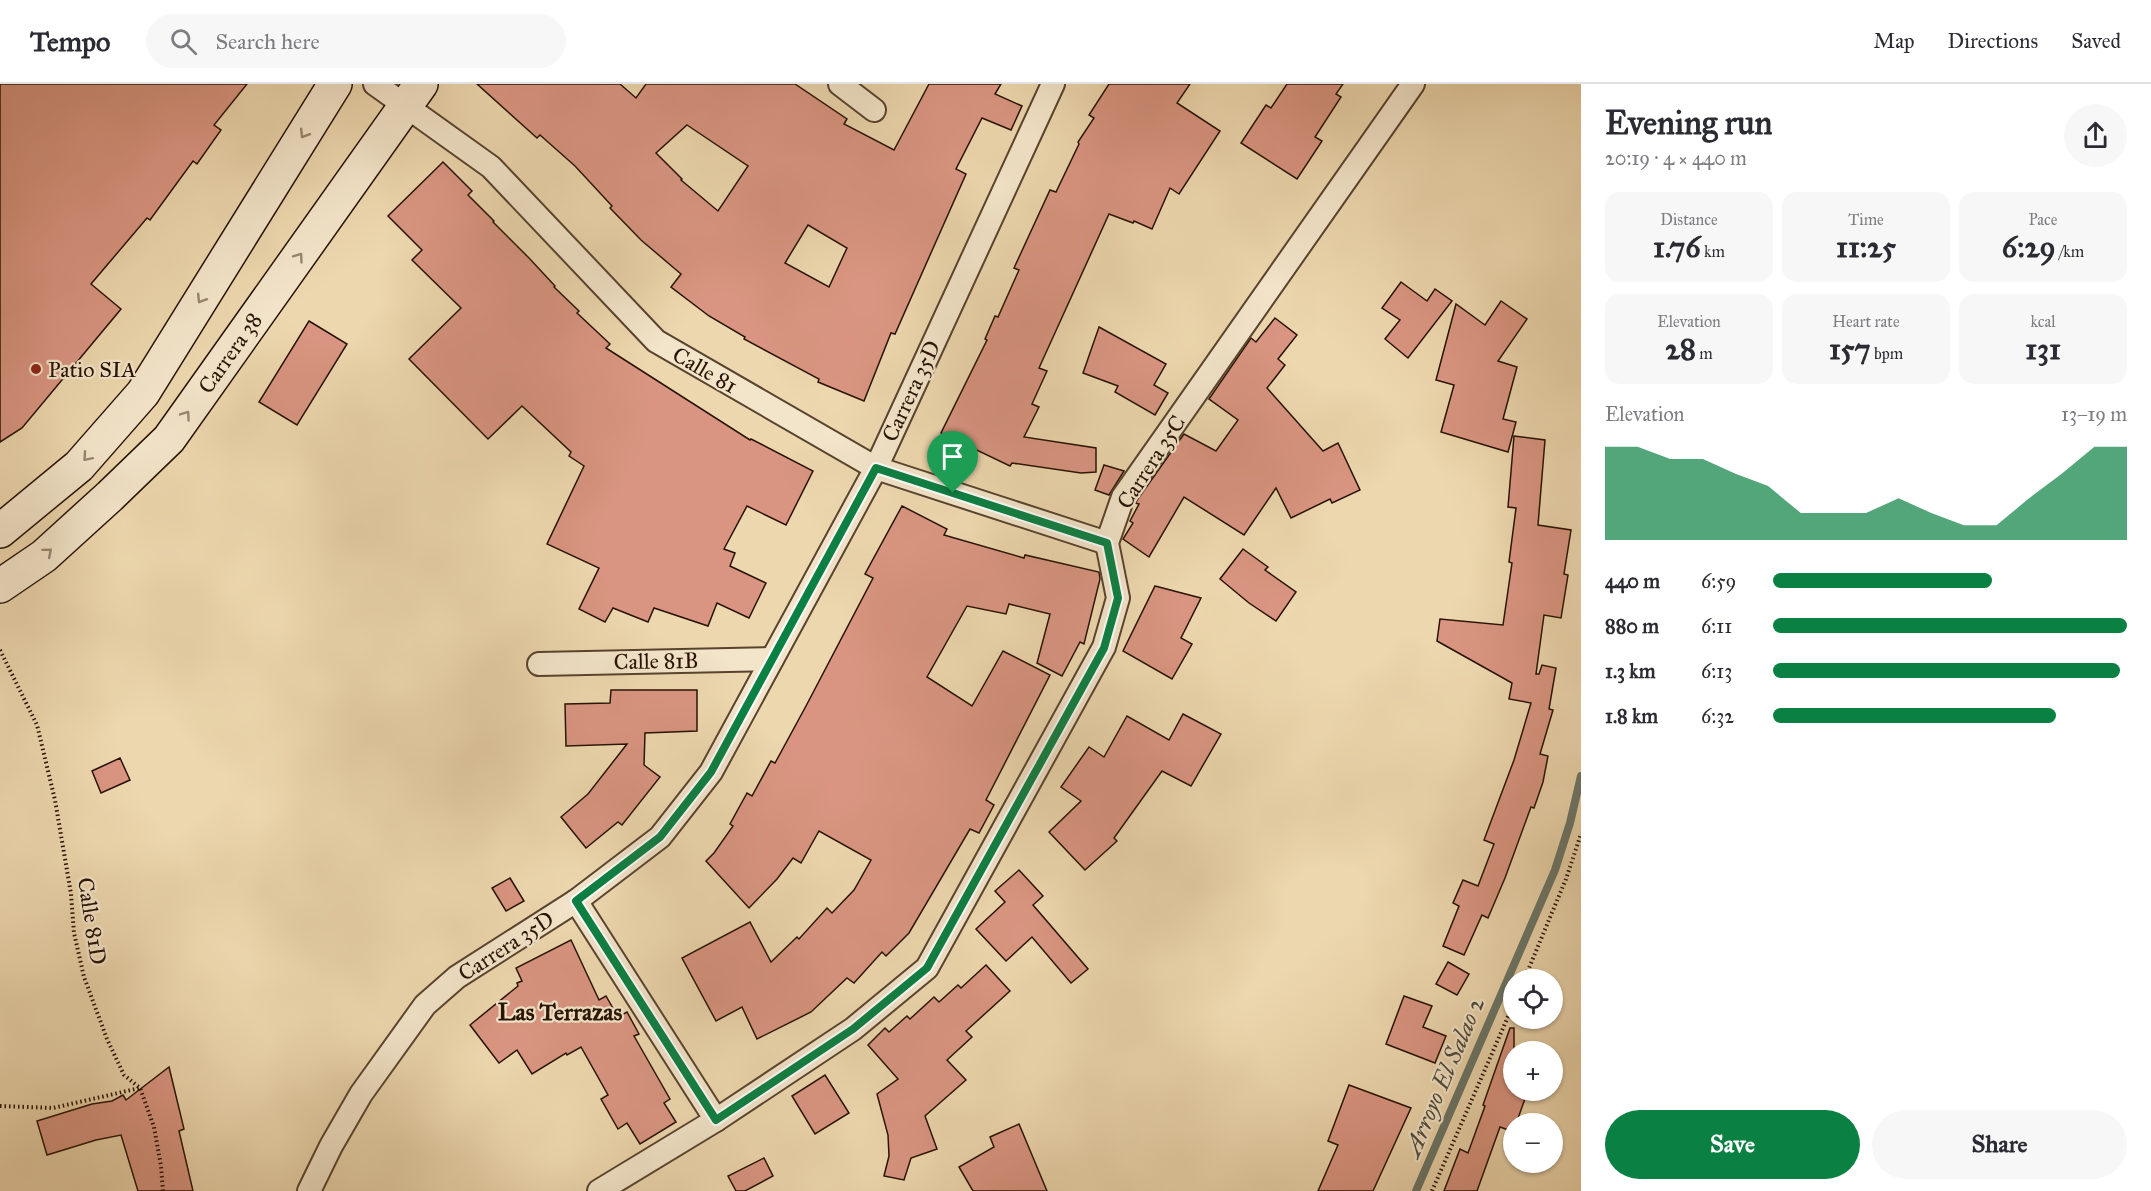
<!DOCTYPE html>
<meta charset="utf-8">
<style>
:root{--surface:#fff;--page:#f7f7f7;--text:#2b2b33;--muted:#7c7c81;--line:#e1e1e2;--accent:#0b8043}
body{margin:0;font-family:"IM FELL Great Primer",serif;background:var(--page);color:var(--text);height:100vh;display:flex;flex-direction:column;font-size:22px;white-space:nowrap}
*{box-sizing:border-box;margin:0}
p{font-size:20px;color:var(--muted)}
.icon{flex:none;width:33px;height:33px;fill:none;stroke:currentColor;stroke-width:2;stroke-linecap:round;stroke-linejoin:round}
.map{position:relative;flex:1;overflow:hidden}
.side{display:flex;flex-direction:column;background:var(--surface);width:570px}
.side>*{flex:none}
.tools{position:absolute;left:1503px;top:885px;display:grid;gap:12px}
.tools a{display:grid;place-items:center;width:60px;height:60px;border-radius:50%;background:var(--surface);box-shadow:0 2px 4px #0004;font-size:30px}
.pin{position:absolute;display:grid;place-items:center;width:51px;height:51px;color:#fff;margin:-62px -26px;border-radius:50% 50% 50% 0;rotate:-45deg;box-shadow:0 0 6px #0007}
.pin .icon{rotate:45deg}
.round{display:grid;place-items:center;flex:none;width:63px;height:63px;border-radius:32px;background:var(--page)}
.summary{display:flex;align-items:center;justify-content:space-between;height:102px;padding:0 24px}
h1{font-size:33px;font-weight:700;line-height:45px}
.metrics{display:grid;grid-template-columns:repeat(3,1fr);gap:9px;height:102px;padding:6px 24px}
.metrics div{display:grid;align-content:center;border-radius:15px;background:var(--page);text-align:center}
.metrics b{font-size:30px;font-weight:700}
.metrics small{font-size:16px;font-weight:400}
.metrics p{font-size:16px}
.chart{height:168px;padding:12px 24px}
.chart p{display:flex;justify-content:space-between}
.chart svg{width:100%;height:108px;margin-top:6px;fill:var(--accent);opacity:.7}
.action{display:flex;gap:12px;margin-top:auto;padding:12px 24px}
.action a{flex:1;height:69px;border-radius:36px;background:var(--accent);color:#fff;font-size:24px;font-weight:700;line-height:69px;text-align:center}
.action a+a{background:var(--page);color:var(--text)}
ul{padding:0 24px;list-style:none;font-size:20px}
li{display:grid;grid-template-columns:96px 72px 1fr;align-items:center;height:45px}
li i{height:15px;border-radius:8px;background:var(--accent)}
header{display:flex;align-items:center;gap:36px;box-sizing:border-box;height:84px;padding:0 30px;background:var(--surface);border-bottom:2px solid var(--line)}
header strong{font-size:28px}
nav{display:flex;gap:33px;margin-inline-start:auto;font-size:21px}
.search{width:420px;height:54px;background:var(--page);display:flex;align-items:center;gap:15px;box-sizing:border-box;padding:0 21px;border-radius:33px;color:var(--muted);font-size:22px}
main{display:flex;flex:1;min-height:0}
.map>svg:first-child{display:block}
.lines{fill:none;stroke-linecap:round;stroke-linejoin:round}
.stream{stroke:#6b7669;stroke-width:8}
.building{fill:#d99581;stroke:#271203;stroke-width:1.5;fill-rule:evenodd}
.minor-casing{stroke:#58432e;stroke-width:26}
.secondary-casing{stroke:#271203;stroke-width:36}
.path{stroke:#271203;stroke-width:4;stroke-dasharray:1.5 3;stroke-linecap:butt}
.minor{stroke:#f3e5ca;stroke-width:22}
.secondary{stroke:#f3e5ca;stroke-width:33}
.oneway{stroke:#978670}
.route-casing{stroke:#fff;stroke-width:12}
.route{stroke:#0b8043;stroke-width:8}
.poi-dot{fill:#8f2418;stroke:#f3e5ca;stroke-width:2}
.labels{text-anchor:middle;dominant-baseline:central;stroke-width:4.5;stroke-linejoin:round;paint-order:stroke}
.street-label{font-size:22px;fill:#271203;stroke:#f3e5ca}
.poi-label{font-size:22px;fill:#271203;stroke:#f3e5ca;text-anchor:start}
.neighbourhood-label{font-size:24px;font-weight:bold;fill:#271203;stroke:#f3e5ca}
.water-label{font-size:24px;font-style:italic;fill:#4f4c3e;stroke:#f3e5ca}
</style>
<header>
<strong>Tempo</strong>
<div class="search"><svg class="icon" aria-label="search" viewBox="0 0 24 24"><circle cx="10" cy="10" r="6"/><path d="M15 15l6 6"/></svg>Search here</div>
<nav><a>Map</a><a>Directions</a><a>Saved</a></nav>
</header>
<main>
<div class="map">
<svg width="1581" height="1107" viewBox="0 0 1581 1107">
<rect width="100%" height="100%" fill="#edd7ae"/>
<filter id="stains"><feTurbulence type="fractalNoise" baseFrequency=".00333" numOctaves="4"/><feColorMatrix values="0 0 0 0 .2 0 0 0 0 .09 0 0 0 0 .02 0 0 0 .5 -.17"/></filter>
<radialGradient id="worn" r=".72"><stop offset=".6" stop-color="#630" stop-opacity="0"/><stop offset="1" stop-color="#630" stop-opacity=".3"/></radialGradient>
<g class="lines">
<polyline class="stream" points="1416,1107 1555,786 1570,739 1581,692"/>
</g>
<g class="building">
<polygon points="0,0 247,0 214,41 221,46 197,80 193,77 150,136 147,134 91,200 121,225 22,344 0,358"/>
<path d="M 477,0 L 620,0 L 636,14 L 646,0 L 795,0 L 847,35 L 844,40 L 894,66 L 929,0 L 1001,0 L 995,10 L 1022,22 L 1011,46 L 982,34 L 956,85 L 966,90 L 895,250 L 891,249 L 864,317 L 818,298 L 819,295 L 744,255 L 745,253 L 709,232 L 671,203 L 681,190 L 641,156 L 610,124 L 612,122 L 575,82 L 540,51 L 537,54 ZM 687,41 L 748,82 L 718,127 L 681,96 L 682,95 L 656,69 ZM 808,141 L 847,164 L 829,203 L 785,179 Z"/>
<polygon points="1109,0 1190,0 1177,19 1220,47 1179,110 1170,104 1152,145 1134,137 1133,139 1109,130 1039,284 1047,287 1032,320 1039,323 1024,353 1096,364 1096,388 1081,389 1012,379 1010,382 941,349 987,256 985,255 995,232 998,233 1019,186 1014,184 1050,106 1056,108 1079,60 1078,58 1094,34 1089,31"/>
<polygon points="1287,0 1343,0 1336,10 1341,13 1315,53 1322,57 1297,95 1241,59 1266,21 1271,24"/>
<polygon points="443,78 472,107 468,111 494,137 493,138 529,174 555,202 554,203 579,227 577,229 610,260 606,264 750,356 751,355 813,387 786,441 747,422 724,465 735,469 730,482 766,499 749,534 717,519 708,542 654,524 648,538 613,524 605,538 579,525 599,484 547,460 584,382 569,372 571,368 522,322 488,355 409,275 461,224 412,176 422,166 388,132"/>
<polygon points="1401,198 1427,217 1435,205 1452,217 1408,274 1385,255 1400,236 1382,224"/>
<polygon points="1501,217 1527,235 1498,277 1517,283 1503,335 1516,338 1508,368 1441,348 1454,301 1436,296 1456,220 1485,241"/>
<polygon points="1275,234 1297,251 1278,275 1285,281 1267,304 1323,367 1338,359 1360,406 1332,419 1330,415 1291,434 1276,404 1244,451 1184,413 1149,473 1123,455 1133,439 1130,437 1139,420 1135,419 1184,350 1216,367 1238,336 1209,315 1251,254 1256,258"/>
<polygon points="309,237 347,260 297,341 259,318"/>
<polygon points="1099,243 1166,280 1154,301 1168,309 1155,331 1115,308 1118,302 1083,289"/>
<polygon points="1514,352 1545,356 1538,441 1571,446 1564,490 1568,491 1561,534 1544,531 1536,590 1539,590 1542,581 1556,584 1549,625 1553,626 1540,670 1548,672 1543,698 1534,724 1531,723 1505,794 1488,834 1482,831 1464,871 1443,862 1459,822 1453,819 1463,796 1478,802 1494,760 1484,756 1514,676 1531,619 1509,615 1512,599 1437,557 1440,535 1503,541 1512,479 1509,478 1516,424 1508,423"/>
<polygon points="1104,381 1124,387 1109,411 1095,406"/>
<polygon points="902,422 947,445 944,451 1024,474 1025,471 1099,488 1100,495 1084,560 1080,558 1062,592 1037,579 1050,530 1009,520 1006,530 967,522 927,593 972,622 1003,567 1050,591 986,716 994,721 979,749 970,745 909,849 886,872 882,868 854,899 847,894 811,928 757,955 742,923 716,937 682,874 750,838 771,878 797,853 799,855 827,824 832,829 854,806 871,776 819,747 801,779 793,774 777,795 749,824 706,777 714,769 733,742 730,740 747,709 752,712 771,677 775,679 806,622 873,494 865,490"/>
<polygon points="1243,465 1268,483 1265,486 1296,508 1276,537 1249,519 1220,495"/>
<polygon points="1155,502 1201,514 1181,554 1192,560 1172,595 1123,567"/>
<polygon points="611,606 697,606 697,647 645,649 644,681 660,693 622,741 618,738 586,764 561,733 588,710 627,660 566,662 565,620 610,619"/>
<polygon points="1183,630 1221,650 1191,702 1162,687 1114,754 1117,757 1085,786 1049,748 1081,717 1061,703 1089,663 1104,673 1127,632 1169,656"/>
<polygon points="120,674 130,696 101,709 92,687"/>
<polygon points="1019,786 1043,812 1033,821 1088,885 1071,899 1032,853 1006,877 976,845 1005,818 995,807"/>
<polygon points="510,794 524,817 506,827 492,804"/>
<polygon points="571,856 599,916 606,912 618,933 627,928 639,950 634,952 670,1015 664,1019 676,1038 640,1060 627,1039 618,1045 601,1015 608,1011 581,963 567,971 566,969 532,990 517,966 499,979 470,941 518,902 517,899 522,897 516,884"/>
<polygon points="1448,878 1469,890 1457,911 1436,900"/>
<polygon points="986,881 1010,907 966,947 972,953 947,976 966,996 925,1032 937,1065 911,1074 904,1096 884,1092 889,1072 888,1051 877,1010 898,995 868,961 885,944 889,948 907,932 910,935 934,913 939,918 958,901 961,904"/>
<polygon points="1404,912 1432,922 1423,943 1446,952 1435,979 1386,960"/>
<polygon points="1510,944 1514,944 1514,1006 1528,1006 1516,1040 1514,1040 1514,1048 1500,1043 1477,1107 1444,1107 1460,1065 1468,1069 1485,1022 1483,1021"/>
<polygon points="169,983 184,1045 179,1047 193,1107 138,1107 121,1051 96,1056 47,1071 37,1037 92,1020 112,1017 123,1011 126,1016"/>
<polygon points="825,991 849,1029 815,1050 792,1012"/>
<polygon points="1349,1001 1411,1024 1373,1107 1318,1107 1338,1061 1328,1057"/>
<polygon points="1019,1040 1047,1107 973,1107 959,1083 994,1063 990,1053"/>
<polygon points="764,1074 773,1092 745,1107 736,1107 728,1092"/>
</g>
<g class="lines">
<defs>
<g id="minor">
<polyline points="375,0 491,83 656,257 876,384 1107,459"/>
<polyline points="840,0 874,26"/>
<polyline points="539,580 772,575"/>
<polyline points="576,817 716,1036"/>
<polyline points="309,1107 331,1062 361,1010 425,921 457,893 576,817 660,753 711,688 876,384 1053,0"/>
<polyline points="599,1107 716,1036 853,945 927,884 1104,563 1118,514 1107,459 1123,413 1413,0"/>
</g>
<g id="secondary">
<polyline points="0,447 79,382 143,309 335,0"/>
<polyline points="0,502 44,472 110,412 169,355 421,0"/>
</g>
</defs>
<use href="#minor" class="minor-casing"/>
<use href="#secondary" class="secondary-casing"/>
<g class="path">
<polyline points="0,566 37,641 55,716 71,810 74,849 84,893 107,955 124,991 140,1004 154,1043 161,1082 163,1107"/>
<polyline points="1524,896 1566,795 1581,750"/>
<polyline points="0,1022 53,1024 140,1004"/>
<polyline points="1432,1107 1514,919"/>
</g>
<use href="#minor" class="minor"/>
<use href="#secondary" class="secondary"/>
</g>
<defs><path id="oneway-chevron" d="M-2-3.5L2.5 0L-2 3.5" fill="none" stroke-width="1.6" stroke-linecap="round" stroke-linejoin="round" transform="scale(1.5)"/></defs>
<g class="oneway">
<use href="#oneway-chevron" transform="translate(304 50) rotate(122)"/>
<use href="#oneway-chevron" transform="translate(299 173) rotate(-54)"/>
<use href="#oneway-chevron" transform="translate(201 215) rotate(122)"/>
<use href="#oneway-chevron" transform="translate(186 331) rotate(-55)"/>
<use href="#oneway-chevron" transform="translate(87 373) rotate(131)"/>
<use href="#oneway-chevron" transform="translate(48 468) rotate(-40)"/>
</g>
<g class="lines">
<defs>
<polygon id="route" points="876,384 1107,459 1118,514 1104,564 927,884 853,945 716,1036 576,817 660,753 711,688"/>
</defs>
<use href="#route" class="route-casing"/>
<use href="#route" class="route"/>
</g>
<circle class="poi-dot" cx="36" cy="285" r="6"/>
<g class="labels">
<g class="street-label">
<text transform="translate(230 269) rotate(-55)">Carrera 38</text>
<text transform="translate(705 286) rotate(30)">Calle 81</text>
<text transform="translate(911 307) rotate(-65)">Carrera 35D</text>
<text transform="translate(1151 378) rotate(-57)">Carrera 35C</text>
<text transform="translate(656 577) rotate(-1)">Calle 81B</text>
<text transform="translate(92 837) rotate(81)">Calle 81D</text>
<text transform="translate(506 862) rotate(-33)">Carrera 35D</text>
</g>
<g class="poi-label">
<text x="48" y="285">Patio SIA</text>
</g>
<g class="neighbourhood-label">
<text x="560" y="928">Las Terrazas</text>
</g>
<g class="water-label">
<text transform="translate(1444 993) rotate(-67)">Arroyo El Salao 2</text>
</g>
</g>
<rect width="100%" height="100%" filter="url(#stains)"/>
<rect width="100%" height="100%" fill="url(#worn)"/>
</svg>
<div class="tools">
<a><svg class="icon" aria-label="locate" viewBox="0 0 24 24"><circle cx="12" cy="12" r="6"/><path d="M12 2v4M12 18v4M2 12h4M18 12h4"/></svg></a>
<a>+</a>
<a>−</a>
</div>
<div class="pin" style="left:953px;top:409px;background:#1e9e55"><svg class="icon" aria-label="arrive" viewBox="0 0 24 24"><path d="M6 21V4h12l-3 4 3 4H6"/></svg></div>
</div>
<section class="side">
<div class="summary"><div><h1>Evening run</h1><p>20:19 · 4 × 440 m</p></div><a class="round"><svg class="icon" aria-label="share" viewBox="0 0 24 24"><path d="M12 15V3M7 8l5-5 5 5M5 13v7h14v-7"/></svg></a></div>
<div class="metrics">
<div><p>Distance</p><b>1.76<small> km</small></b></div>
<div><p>Time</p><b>11:25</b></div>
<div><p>Pace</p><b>6:29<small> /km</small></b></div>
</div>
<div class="metrics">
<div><p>Elevation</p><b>28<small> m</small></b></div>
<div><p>Heart rate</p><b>157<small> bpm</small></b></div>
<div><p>kcal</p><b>131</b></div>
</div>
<div class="chart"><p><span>Elevation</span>13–19 m</p>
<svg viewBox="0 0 160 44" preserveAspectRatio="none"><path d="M0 44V6L10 6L20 11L30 11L40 17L50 22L60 33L70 33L80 33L90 27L100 33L110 38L120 38L130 27L140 17L150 6L160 6V44z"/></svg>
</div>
<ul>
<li><b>440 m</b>6:59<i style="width:62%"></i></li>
<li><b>880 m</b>6:11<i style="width:100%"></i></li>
<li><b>1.3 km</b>6:13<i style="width:98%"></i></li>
<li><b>1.8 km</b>6:32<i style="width:80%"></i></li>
</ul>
<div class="action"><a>Save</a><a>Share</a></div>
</section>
</main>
